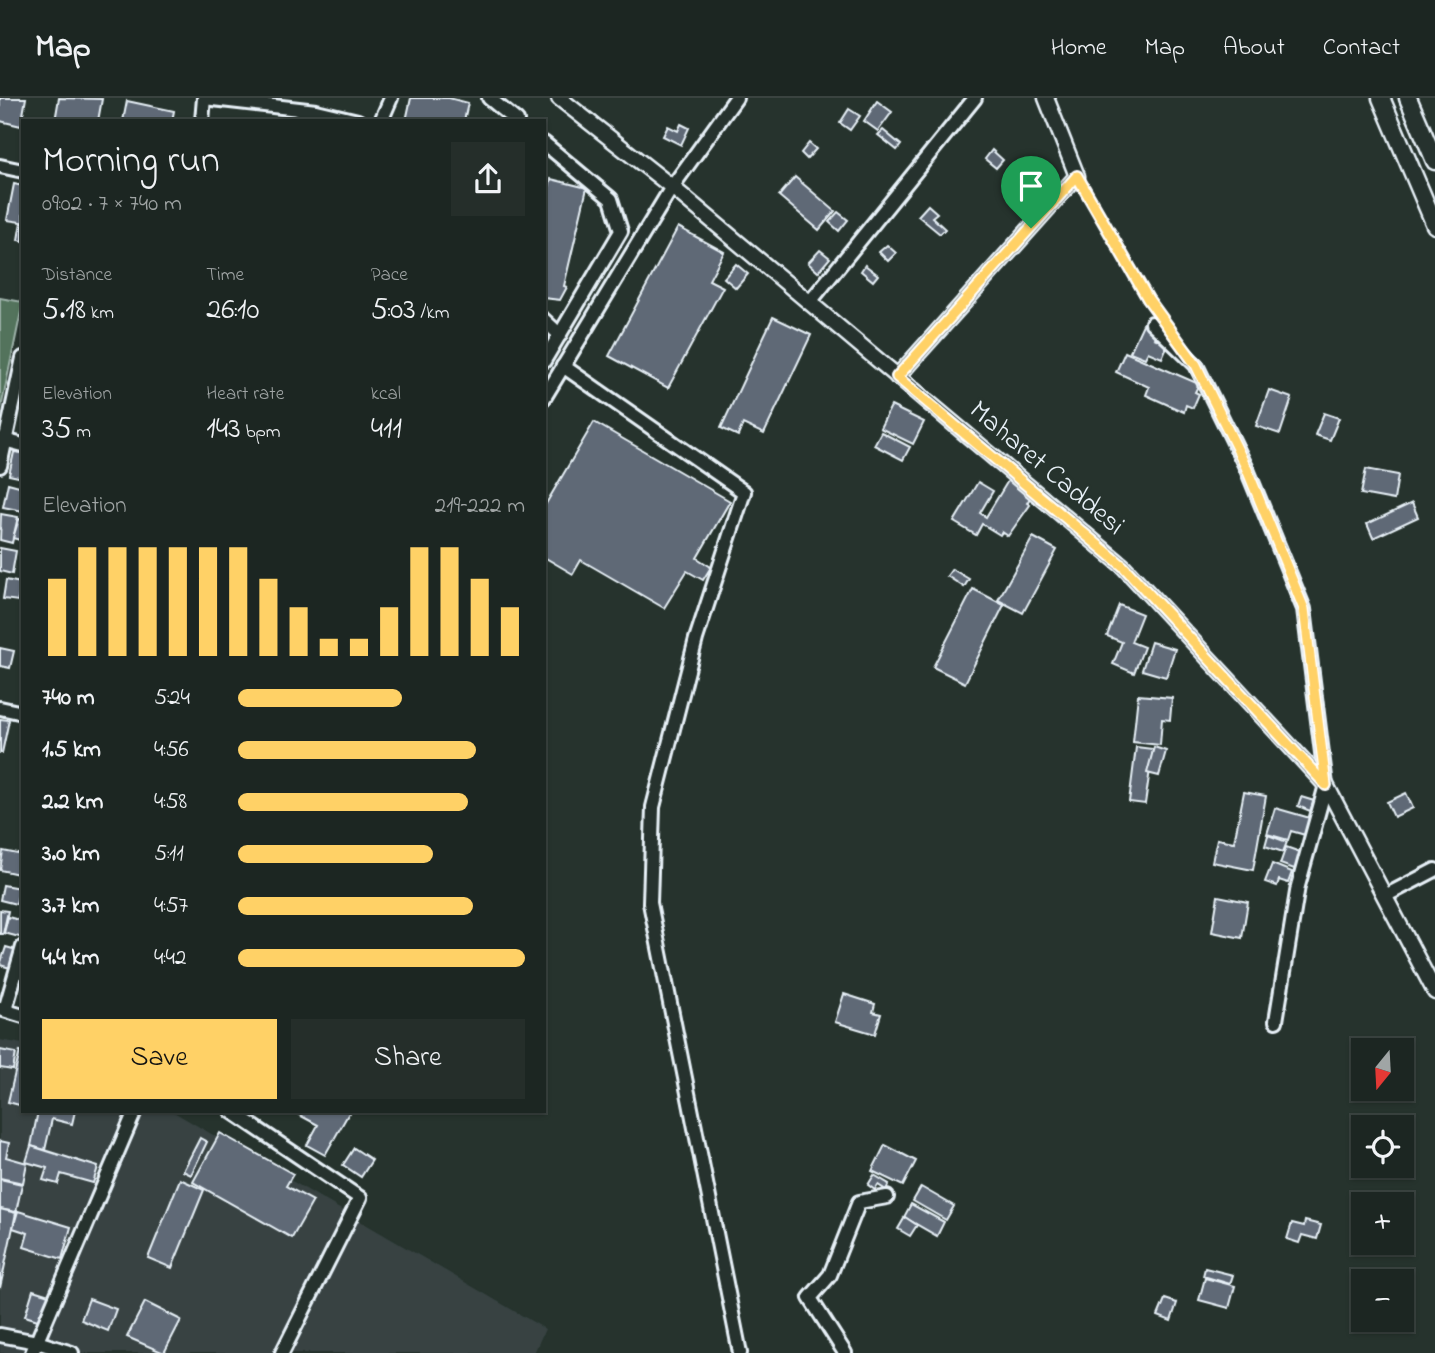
<!DOCTYPE html>
<meta charset="utf-8">
<style>
:root{--surface:#1c2622;--page:#252e2a;--text:#f1f3f6;--muted:#a0a5a5;--line:#3a4340;--accent:#ffd166}
body{margin:0;font-family:"Indie Flower",sans-serif;background:var(--page);color:var(--text);height:100vh;display:flex;flex-direction:column;font-size:26px;white-space:nowrap}
*{box-sizing:border-box;margin:0}
p{font-size:23px;color:var(--muted)}
.icon{flex:none;width:38px;height:38px;fill:none;stroke:currentColor;stroke-width:2;stroke-linecap:round;stroke-linejoin:round}
.map{position:relative;flex:1;overflow:hidden}
.sheet{position:absolute;left:21px;top:21px;width:525px;height:994px;display:flex;flex-direction:column;background:var(--surface);border-radius:0px;box-shadow:0 2px 5px #0004,0 0 0 2px var(--line)}
.sheet>*{flex:none}
.needle{width:46px;rotate:198deg}
.fabs{position:absolute;left:1351px;top:940px;display:grid;gap:14px}
.fabs a{display:grid;place-items:center;width:63px;height:63px;border-radius:0px;background:var(--surface);box-shadow:0 2px 5px #0004,0 0 0 2px var(--line);font-size:35px}
.pin{position:absolute;display:grid;place-items:center;width:60px;height:60px;color:#fff;margin:-72px -30px;border-radius:50% 50% 50% 0;rotate:-45deg;box-shadow:0 0 7px #0007}
.pin .icon{rotate:45deg}
.round{display:grid;place-items:center;flex:none;width:74px;height:74px;border-radius:0px;background:var(--page)}
.overview{display:flex;align-items:center;justify-content:space-between;height:119px;padding:0 21px}
h1{font-size:38px;font-weight:600;line-height:52px}
.metrics{display:grid;grid-template-columns:repeat(3,1fr);gap:10px;height:119px;padding:7px 21px}
.metrics div{display:grid;align-content:center}
.metrics b{font-size:30px;font-weight:600}
.metrics small{font-size:19px;font-weight:400}
.metrics p{font-size:19px}
.chart{height:196px;padding:14px 21px}
.chart p{display:flex;justify-content:space-between}
.chart svg{width:100%;height:126px;margin-top:7px;stroke:var(--accent);stroke-width:6}
.primary-button{display:flex;gap:14px;margin-top:auto;padding:14px 21px}
.primary-button a{flex:1;height:80px;border-radius:0px;background:var(--accent);color:#111;font-size:28px;font-weight:600;line-height:80px;text-align:center}
.primary-button a+a{background:var(--page);color:var(--text)}
ul{padding:0 21px;list-style:none;font-size:23px}
li{display:grid;grid-template-columns:112px 84px 1fr;align-items:center;height:52px}
li i{height:18px;border-radius:9px;background:var(--accent)}
header{display:flex;align-items:center;gap:42px;box-sizing:border-box;height:98px;padding:0 35px;background:var(--surface);border-bottom:2px solid var(--line)}
header strong{font-size:33px}
nav{display:flex;gap:38px;margin-inline-start:auto;font-size:24px}
.map>svg:first-child{display:block}
.built{fill:#374343}
.green{fill:#53735c;stroke:#9eb2aa;stroke-width:2}
.building{fill:#5f6976;stroke:#e8f1f8;stroke-width:2}
.lines{fill:none;stroke-linecap:round;stroke-linejoin:round}
.minor-casing{stroke:#e8f1f8;stroke-width:18}
.tertiary-casing{stroke:#e8f1f8;stroke-width:19}
.secondary-casing{stroke:#e8f1f8;stroke-width:21}
.path{stroke:#e8f1f8;stroke-width:2.5;stroke-dasharray:5 5;stroke-linecap:butt}
.minor{stroke:#26332d;stroke-width:12}
.tertiary{stroke:#26332d;stroke-width:14}
.secondary{stroke:#26332d;stroke-width:16}
.route-casing{stroke:#fff;stroke-width:14}
.route{stroke:#ffd166;stroke-width:9}
.labels{text-anchor:middle;dominant-baseline:central;stroke-width:6;stroke-linejoin:round;paint-order:stroke}
.street-label{font-size:28px;fill:#e8f1f8;stroke:#26332d}
</style>
<header>
<strong>Map</strong>
<nav><a>Home</a><a>Map</a><a>About</a><a>Contact</a></nav>
</header>
<div class="map">
<svg width="1435" height="1255" viewBox="0 0 1435 1255">
<rect width="100%" height="100%" fill="#26332d"/>
<filter id="ink" filterUnits="userSpaceOnUse"><feTurbulence type="fractalNoise" baseFrequency=".0143" numOctaves="2"/><feDisplacementMap in="SourceGraphic" scale="14" xChannelSelector="R" yChannelSelector="G"/><feConvolveMatrix kernelMatrix="1 2 1 2 8 2 1 2 1" color-interpolation-filters="sRGB"/></filter>
<g filter="url(#ink)">
<polygon class="built" points="0,942 23,946 23,1013 172,1013 545,1231 534,1255 0,1255"/>
<polygon class="green" points="0,200 23,204 0,315"/>
<g class="building">
<polygon points="0,0 26,0 21,28 0,23"/>
<polygon points="59,0 102,1 98,23 55,23"/>
<polygon points="411,0 449,0 468,5 464,23 406,23"/>
<polygon points="127,3 174,13 172,23 123,23"/>
<polygon points="877,3 892,14 878,33 864,23"/>
<polygon points="849,11 860,18 850,32 840,25"/>
<polygon points="681,26 689,30 681,47 663,38 668,28 678,33"/>
<polygon points="883,32 901,47 897,52 878,37"/>
<polygon points="809,45 816,51 807,61 801,55"/>
<polygon points="992,52 1003,62 996,70 985,61"/>
<polygon points="795,79 835,113 819,132 779,98"/>
<polygon points="551,81 587,90 564,188 567,189 560,202 544,200 544,110"/>
<polygon points="14,86 23,88 23,143 18,142 21,124 7,122"/>
<polygon points="928,107 937,115 932,119 945,131 940,136 918,118"/>
<polygon points="838,114 848,122 839,133 829,124"/>
<polygon points="678,129 724,154 709,182 723,189 668,290 609,258"/>
<polygon points="887,147 896,155 888,163 879,154"/>
<polygon points="820,152 830,160 818,174 808,165"/>
<polygon points="736,166 748,176 736,190 724,180"/>
<polygon points="865,167 878,177 873,183 861,173"/>
<polygon points="773,219 811,237 764,336 743,326 738,338 721,330"/>
<polygon points="1143,226 1158,233 1154,240 1168,246 1162,260 1148,254 1145,260 1130,254"/>
<polygon points="1125,254 1199,286 1195,294 1199,296 1193,310 1186,307 1184,314 1146,297 1149,289 1116,274"/>
<polygon points="1269,292 1292,300 1280,336 1256,328"/>
<polygon points="891,308 924,324 913,346 880,330"/>
<polygon points="1324,315 1339,320 1330,342 1315,337"/>
<polygon points="594,324 730,403 697,460 711,469 703,482 687,473 664,510 581,462 573,476 544,459 544,409"/>
<polygon points="881,334 910,349 903,362 874,347"/>
<polygon points="14,354 23,355 23,380 9,377"/>
<polygon points="1366,371 1398,377 1394,402 1361,396"/>
<polygon points="1009,381 1033,395 1027,405 1030,407 1008,438 1002,434 1000,437 982,426 976,437 954,424 978,384 993,393 980,415 986,419"/>
<polygon points="8,385 23,389 23,413 3,409"/>
<polygon points="1412,405 1418,419 1373,440 1367,426"/>
<polygon points="1,416 18,419 12,445 0,442"/>
<polygon points="19,421 23,422 23,443 13,440"/>
<polygon points="1033,439 1057,452 1023,515 998,502"/>
<polygon points="0,450 16,453 12,476 0,473"/>
<polygon points="952,471 969,481 964,489 947,478"/>
<polygon points="6,482 21,485 18,503 3,501"/>
<polygon points="973,491 1004,507 965,585 933,569"/>
<polygon points="1119,507 1142,516 1131,544 1144,549 1134,575 1113,566 1122,544 1107,538"/>
<polygon points="1151,544 1175,551 1166,579 1142,572"/>
<polygon points="0,550 14,553 10,570 0,568"/>
<polygon points="1138,597 1172,600 1170,622 1162,621 1160,647 1133,644"/>
<polygon points="0,621 9,622 2,655 0,655"/>
<polygon points="1136,649 1153,651 1145,706 1129,704"/>
<polygon points="1154,649 1166,653 1159,678 1147,675"/>
<polygon points="1244,694 1266,698 1253,772 1212,764 1217,741 1234,744"/>
<polygon points="1406,695 1413,710 1394,719 1387,704"/>
<polygon points="1301,699 1314,703 1310,713 1298,708"/>
<polygon points="1275,710 1310,720 1305,737 1291,733 1288,742 1267,736"/>
<polygon points="1268,737 1287,744 1283,754 1265,748"/>
<polygon points="1286,749 1306,756 1300,773 1280,766"/>
<polygon points="3,753 23,757 23,777 0,772"/>
<polygon points="1272,766 1292,774 1288,785 1279,782 1277,788 1265,784"/>
<polygon points="3,787 20,790 16,806 0,802"/>
<polygon points="1218,798 1248,804 1242,840 1212,834"/>
<polygon points="0,812 8,813 3,836 0,836"/>
<polygon points="8,819 23,823 23,840 4,835"/>
<polygon points="6,849 20,853 14,871 0,867"/>
<polygon points="844,896 875,906 873,914 881,916 875,936 835,924"/>
<polygon points="0,952 16,955 13,972 0,970"/>
<polygon points="20,953 23,954 23,1008 8,1004"/>
<polygon points="38,1013 75,1013 72,1026 52,1021 45,1052 31,1048"/>
<polygon points="292,1013 350,1013 325,1057 307,1047 318,1027"/>
<polygon points="220,1035 293,1076 286,1088 313,1103 292,1140 193,1084"/>
<polygon points="200,1040 207,1044 191,1077 183,1073"/>
<polygon points="0,1043 9,1045 6,1059 27,1065 23,1085 0,1080"/>
<polygon points="885,1047 916,1063 903,1088 872,1073"/>
<polygon points="31,1048 98,1069 93,1085 61,1076 58,1086 43,1082 47,1070 26,1064"/>
<polygon points="354,1050 372,1062 361,1079 343,1067"/>
<polygon points="874,1077 889,1086 886,1092 878,1087 875,1092 868,1087"/>
<polygon points="0,1081 22,1086 16,1114 0,1111"/>
<polygon points="180,1081 204,1092 172,1170 148,1160"/>
<polygon points="921,1089 954,1108 946,1122 913,1103"/>
<polygon points="911,1106 944,1124 937,1138 904,1119"/>
<polygon points="0,1111 16,1115 0,1190"/>
<polygon points="18,1113 71,1129 62,1161 24,1149 28,1135 13,1130"/>
<polygon points="905,1119 917,1127 910,1138 898,1131"/>
<polygon points="1305,1123 1321,1127 1317,1141 1302,1137 1299,1145 1287,1141 1292,1125 1304,1128"/>
<polygon points="1205,1170 1233,1177 1230,1186 1203,1178"/>
<polygon points="1205,1180 1235,1188 1229,1210 1199,1202"/>
<polygon points="33,1192 49,1197 41,1223 25,1218"/>
<polygon points="89,1201 116,1211 108,1233 81,1222"/>
<polygon points="1165,1201 1177,1205 1171,1223 1158,1218"/>
<polygon points="145,1204 181,1222 164,1255 127,1239"/>
</g>
<g class="lines">
<defs>
<g id="minor">
<polyline points="204,0 316,13 358,23"/>
<polyline points="489,0 517,23"/>
<polyline points="202,23 204,0"/>
<polyline points="381,23 391,0"/>
<polyline points="544,45 611,101 621,133 544,263"/>
<polyline points="0,68 23,73"/>
<polyline points="809,205 975,0"/>
<polyline points="544,222 560,237"/>
<polyline points="1152,225 1196,267 1246,369 1304,511 1326,687 1298,788 1276,923"/>
<polyline points="563,268 744,394 696,541 653,709 650,805 740,1255"/>
<polyline points="544,300 672,89 736,0"/>
<polyline points="0,341 23,347"/>
<polyline points="0,368 23,260"/>
<polyline points="0,610 23,615"/>
<polyline points="1385,798 1435,772"/>
<polyline points="0,911 23,918"/>
<polyline points="5,912 23,849"/>
<polyline points="231,1013 360,1100 282,1255"/>
<polyline points="0,1237 37,1244 72,1255"/>
<polyline points="32,1255 135,1013"/>
<polyline points="845,1255 810,1200 830,1177 859,1104 887,1099"/>
</g>
<g id="tertiary">
<polyline points="559,0 672,89 1123,468 1326,687 1435,894"/>
<polyline points="897,279 1077,78 1046,0"/>
</g>
<g id="secondary">
<polyline points="1381,0 1435,127"/>
<polyline points="1408,0 1435,63"/>
</g>
</defs>
<use href="#minor" class="minor-casing"/>
<use href="#tertiary" class="tertiary-casing"/>
<use href="#secondary" class="secondary-casing"/>
<polyline class="path" points="1084,90 1157,213"/>
<use href="#minor" class="minor"/>
<use href="#tertiary" class="tertiary"/>
<use href="#secondary" class="secondary"/>
</g>
</g>
<g class="lines" filter="url(#ink)">
<defs>
<polygon id="route" points="1077,78 1148,201 1196,267 1246,369 1304,511 1326,687 1123,468 897,279"/>
</defs>
<use href="#route" class="route-casing"/>
<use href="#route" class="route"/>
</g>
<g class="labels">
<g class="street-label">
<text transform="translate(1046 371) rotate(40)">Maharet Caddesi</text>
</g>
</g>
</svg>
<div class="fabs">
<a><svg class="needle" viewBox="-14 -14 28 28"><path d="M0-13l5 13h-10z" fill="#e53935"/><path d="M0 13l5-13h-10z" fill="#a0a5a5"/></svg></a>
<a><svg class="icon" aria-label="locate" viewBox="0 0 24 24"><circle cx="12" cy="12" r="6"/><path d="M12 2v4M12 18v4M2 12h4M18 12h4"/></svg></a>
<a>+</a>
<a>−</a>
</div>
<div class="pin" style="left:1031px;top:130px;background:#1e9e55"><svg class="icon" aria-label="arrive" viewBox="0 0 24 24"><path d="M6 21V4h12l-3 4 3 4H6"/></svg></div>
<section class="sheet">
<div class="overview"><div><h1>Morning run</h1><p>09:02 · 7 × 740 m</p></div><a class="round"><svg class="icon" aria-label="share" viewBox="0 0 24 24"><path d="M12 15V3M7 8l5-5 5 5M5 13v7h14v-7"/></svg></a></div>
<div class="metrics">
<div><p>Distance</p><b>5.18<small> km</small></b></div>
<div><p>Time</p><b>26:10</b></div>
<div><p>Pace</p><b>5:03<small> /km</small></b></div>
</div>
<div class="metrics">
<div><p>Elevation</p><b>35<small> m</small></b></div>
<div><p>Heart rate</p><b>143<small> bpm</small></b></div>
<div><p>kcal</p><b>411</b></div>
</div>
<div class="chart"><p><span>Elevation</span>219–222 m</p>
<svg viewBox="0 0 160 44" preserveAspectRatio="none"><path d="M5 44V17M15 44V6M25 44V6M35 44V6M45 44V6M55 44V6M65 44V6M75 44V17M85 44V27M95 44V38M105 44V38M115 44V27M125 44V6M135 44V6M145 44V17M155 44V27"/></svg>
</div>
<ul>
<li><b>740 m</b>5:24<i style="width:57%"></i></li>
<li><b>1.5 km</b>4:56<i style="width:83%"></i></li>
<li><b>2.2 km</b>4:58<i style="width:80%"></i></li>
<li><b>3.0 km</b>5:11<i style="width:68%"></i></li>
<li><b>3.7 km</b>4:57<i style="width:82%"></i></li>
<li><b>4.4 km</b>4:42<i style="width:100%"></i></li>
</ul>
<div class="primary-button"><a>Save</a><a>Share</a></div>
</section>
</div>
